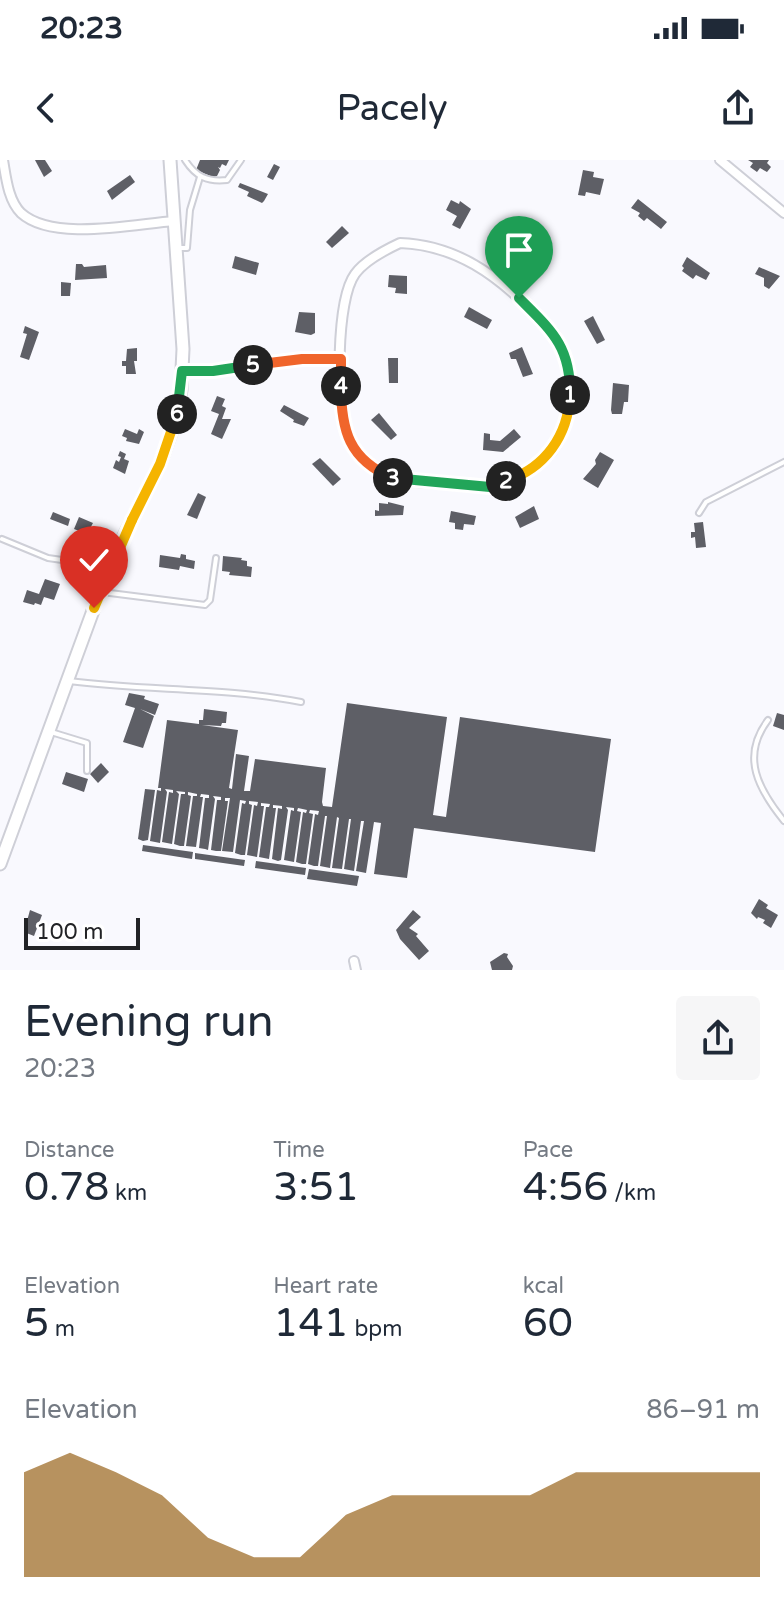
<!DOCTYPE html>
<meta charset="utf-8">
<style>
:root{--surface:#fff;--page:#f6f6f7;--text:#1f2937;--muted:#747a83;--accent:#99641c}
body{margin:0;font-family:"Varela Round",sans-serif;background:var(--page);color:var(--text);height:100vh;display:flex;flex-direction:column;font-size:30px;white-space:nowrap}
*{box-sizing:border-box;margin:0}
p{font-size:26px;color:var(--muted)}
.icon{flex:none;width:44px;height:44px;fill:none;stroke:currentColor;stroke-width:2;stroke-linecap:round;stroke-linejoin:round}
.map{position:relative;height:810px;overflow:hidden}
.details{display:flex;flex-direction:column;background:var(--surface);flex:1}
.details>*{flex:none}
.scale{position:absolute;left:24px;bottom:20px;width:116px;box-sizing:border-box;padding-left:8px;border:4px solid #222326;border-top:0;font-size:22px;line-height:28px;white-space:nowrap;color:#222326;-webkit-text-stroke:6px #fff;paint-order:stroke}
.pin{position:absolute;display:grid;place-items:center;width:68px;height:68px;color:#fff;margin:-82px -34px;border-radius:50% 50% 50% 0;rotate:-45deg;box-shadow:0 0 8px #0007}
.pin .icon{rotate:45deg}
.km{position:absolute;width:40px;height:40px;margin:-20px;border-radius:50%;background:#222;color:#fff;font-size:22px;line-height:40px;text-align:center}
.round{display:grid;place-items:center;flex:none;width:84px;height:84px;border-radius:8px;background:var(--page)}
.headline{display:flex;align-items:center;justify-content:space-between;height:136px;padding:0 24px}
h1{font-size:44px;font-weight:600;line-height:60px}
.figures{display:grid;grid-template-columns:repeat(3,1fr);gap:12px;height:136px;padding:8px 24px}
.figures div{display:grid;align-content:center}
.figures b{font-size:40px;font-weight:600}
.figures small{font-size:22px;font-weight:400}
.figures p{font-size:22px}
.chart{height:224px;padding:16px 24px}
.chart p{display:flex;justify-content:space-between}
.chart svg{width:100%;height:144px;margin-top:8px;fill:var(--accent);opacity:.7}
.status{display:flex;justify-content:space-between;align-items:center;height:56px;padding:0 40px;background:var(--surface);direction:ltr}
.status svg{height:22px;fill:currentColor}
header{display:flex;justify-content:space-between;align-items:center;height:104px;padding:0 24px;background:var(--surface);font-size:36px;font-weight:600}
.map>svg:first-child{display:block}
.building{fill:#5e5f66}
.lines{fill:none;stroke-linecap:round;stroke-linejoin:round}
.lane-casing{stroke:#cecfd7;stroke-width:8}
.street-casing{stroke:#cecfd7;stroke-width:12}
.secondary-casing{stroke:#cecfd7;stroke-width:15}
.lane{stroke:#fff;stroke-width:4}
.street{stroke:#fff;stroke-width:8}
.secondary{stroke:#fff;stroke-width:11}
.split-1-casing{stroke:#fff;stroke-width:16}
.split-2-casing{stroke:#fff;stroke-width:16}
.split-3-casing{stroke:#fff;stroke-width:16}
.split-4-casing{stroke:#fff;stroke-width:16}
.split-5-casing{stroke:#fff;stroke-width:16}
.split-6-casing{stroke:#fff;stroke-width:16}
.split-7-casing{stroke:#fff;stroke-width:16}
.split-8-casing{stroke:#fff;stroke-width:16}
.split-1{stroke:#22a559;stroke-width:10}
.split-2{stroke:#f5b400;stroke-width:10}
.split-3{stroke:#22a559;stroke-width:10}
.split-4{stroke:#f0652b;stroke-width:10}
.split-5{stroke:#f0652b;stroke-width:10}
.split-6{stroke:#22a559;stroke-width:10}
.split-7{stroke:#f5b400;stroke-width:10}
.split-8{stroke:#f5b400;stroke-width:10}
</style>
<div class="status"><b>20:23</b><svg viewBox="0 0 49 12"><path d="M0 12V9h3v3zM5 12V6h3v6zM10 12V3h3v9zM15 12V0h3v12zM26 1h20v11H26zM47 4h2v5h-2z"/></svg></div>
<header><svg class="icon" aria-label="back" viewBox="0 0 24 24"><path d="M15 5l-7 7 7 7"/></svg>Pacely<svg class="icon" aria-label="share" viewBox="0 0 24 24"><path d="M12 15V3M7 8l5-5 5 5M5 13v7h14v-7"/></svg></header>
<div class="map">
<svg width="784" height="810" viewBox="0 0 784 810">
<rect width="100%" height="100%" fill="#f9f9fe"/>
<g class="building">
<polygon points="35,0 45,0 52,11 44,17"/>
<polygon points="200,0 229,0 226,6 222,4 220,8 218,7 220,10 217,16 213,17 196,10"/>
<polygon points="748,0 769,0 767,3 771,7 767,12 760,8 757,12 750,7 753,3"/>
<polygon points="274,4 280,7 273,20 267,17"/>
<polygon points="583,10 594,12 593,17 604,19 600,35 586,32 585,36 578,35"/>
<polygon points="130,15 135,22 112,40 107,31"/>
<polygon points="240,23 268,34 264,41 262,43 247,36 249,32 238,27"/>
<polygon points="638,39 667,62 661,69 647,58 644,61 638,56 640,53 631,48"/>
<polygon points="451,40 459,44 460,41 471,49 460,69 452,65 457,56 446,50"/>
<polygon points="342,66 349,73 332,88 326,82"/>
<polygon points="528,89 540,97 538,100 543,103 539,109 518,100 523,90 526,92"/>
<polygon points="235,96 259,103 256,115 232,108"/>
<polygon points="687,97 710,113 706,120 696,115 693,119 682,111 684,108 682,106"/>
<polygon points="76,104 82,104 84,107 106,105 107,118 75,120"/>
<polygon points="759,107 780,116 769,129 764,126 764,118 755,114"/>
<polygon points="389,115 407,116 407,134 395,133 396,128 388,127"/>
<polygon points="61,122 71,123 70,136 61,136"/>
<polygon points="469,147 492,160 487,169 464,157"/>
<polygon points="299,152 315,153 315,173 311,175 295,172"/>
<polygon points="593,156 605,180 597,184 584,161"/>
<polygon points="25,166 39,172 29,200 20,197 27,174 23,173"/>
<polygon points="522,187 533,214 523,217 516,199 511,199 509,193"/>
<polygon points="137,188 137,201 134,201 136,214 126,214 126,206 122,206 122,201 126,201 127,189"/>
<polygon points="388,198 398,198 398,223 389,223"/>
<polygon points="613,223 629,225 628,242 624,242 622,254 612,254 611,250"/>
<polygon points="217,236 225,239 222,246 226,248 222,259 231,259 222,279 211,274 219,254 211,251"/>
<polygon points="284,245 309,258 304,266 293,262 294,260 280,251"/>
<polygon points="379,253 397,275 391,280 371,260"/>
<polygon points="125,269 137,274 139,269 144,272 139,284 126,281 127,278 122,276"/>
<polygon points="514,269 521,277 503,292 483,290 484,273 490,274 490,280 500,281"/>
<polygon points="120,291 126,294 124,299 129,301 125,314 113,308 116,300 119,302 121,297 118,296"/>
<polygon points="600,292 614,300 598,328 583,319 596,304 595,300"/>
<polygon points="320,298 341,319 333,326 312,304"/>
<polygon points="198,333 206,337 197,359 187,355"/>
<polygon points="388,342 404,346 403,355 375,356 375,350 379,351 379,343 388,344"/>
<polygon points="534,346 539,359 520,368 515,357"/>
<polygon points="451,351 476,356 474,365 464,364 463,370 455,369 455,363 449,362"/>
<polygon points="53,352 70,359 68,366 50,359"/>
<polygon points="79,357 93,363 87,374 74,369"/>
<polygon points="703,362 706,387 696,388 695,377 691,378 691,372 695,372 694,363"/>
<polygon points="181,394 186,395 186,399 195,401 194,409 180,406 179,410 159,407 160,395 180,398"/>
<polygon points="223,396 242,398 241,400 247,401 247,406 252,407 251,417 229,415 230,412 222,411"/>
<polygon points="45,419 60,424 54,440 44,437 41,445 35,443 34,445 23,442 27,430 39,434"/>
<polygon points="129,533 145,536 144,539 159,544 155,555 140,549 154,556 143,588 123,582 135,548 125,545"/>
<polygon points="347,543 447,557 433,655 446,657 460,557 611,579 595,692 414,668 407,718 374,714 381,663 374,662 366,713 356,711 364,661 361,661 354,711 344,709 351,659 349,659 342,709 332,708 339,658 337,657 330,708 320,706 327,656 325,656 318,706 314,706 308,704 315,654 318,655 319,651 310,650 309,653 313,654 306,704 302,704 296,702 303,652 306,653 307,650 298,648 297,651 301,652 294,702 284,700 291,650 294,651 294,648 286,647 288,650 281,700 278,701 272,699 278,648 282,649 282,646 273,645 273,648 276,648 269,699 259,697 266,647 269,647 270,644 261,643 261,646 264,646 257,697 247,695 254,645 257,646 258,642 249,641 249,644 252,645 245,695 241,695 235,693 242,643 245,644 246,641 240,640 233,692 222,691 230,638 225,638 225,641 228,641 221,691 216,691 211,690 217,640 221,640 221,637 213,636 215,639 208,690 205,689 199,688 205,638 209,638 209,635 201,634 200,637 203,637 196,687 186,686 193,636 197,636 197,634 188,632 188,635 191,636 184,686 180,686 174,684 181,634 185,634 185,632 176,631 179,634 172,684 162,682 169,632 173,633 173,630 165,629 167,632 160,683 150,681 157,630 161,631 161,628 158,628 167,560 199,564 199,560 203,560 204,549 227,552 226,563 222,563 221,566 202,565 238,570 229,628 232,629 236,594 249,596 244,631 250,631 255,599 326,608 322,642 323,646 332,647"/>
<polygon points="777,553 784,555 784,570 773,566"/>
<polygon points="101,603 109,612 98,623 90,614"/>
<polygon points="66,612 88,619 84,632 62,624"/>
<polygon points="145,629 155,630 148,680 143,681 138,679"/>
<polygon points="143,685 193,692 192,699 142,691"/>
<polygon points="195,693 245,700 244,706 195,699"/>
<polygon points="256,701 306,708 305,715 255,708"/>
<polygon points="309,709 359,716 357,726 307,719"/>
<polygon points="759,739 768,745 766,748 778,755 771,768 763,763 765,760 758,757 757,759 751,753"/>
<polygon points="30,750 42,755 34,776 24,772"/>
<polygon points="413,750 421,757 409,768 418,774 416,776 429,791 419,800 400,779 396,770"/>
<polygon points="504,793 508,794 507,797 513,806 512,810 492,810 490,802"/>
</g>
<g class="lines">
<defs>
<g id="lane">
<path d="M 185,0 C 196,17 207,22 227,20 L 241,0"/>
<polyline points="179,88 187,88 190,50 200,17"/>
<polyline points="699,353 706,342 784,302"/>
<polyline points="2,379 48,398 83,403 107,410"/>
<polyline points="102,432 205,445 210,440 216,398"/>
<path d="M 69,521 C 146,531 224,527 301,542"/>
<path d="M 768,560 C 740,597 759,630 784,661"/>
<polyline points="51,572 87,583 87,611"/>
</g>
<g id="street">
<path d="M 3,0 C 6,17 8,40 21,53 C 53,82 134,64 174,61"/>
<polyline points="720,0 784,53"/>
<path d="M 400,83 C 456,85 497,115 535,154 C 542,161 552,168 556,176 C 568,195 570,219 569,240 C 569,260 562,281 548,296 C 522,323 490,328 454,325 C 429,322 399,324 377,311 C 364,304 351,288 347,274 C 336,244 336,140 355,114 C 365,100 385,90 400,83 Z"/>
<path d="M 182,211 C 236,213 286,197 341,199"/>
<polyline points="354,801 356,810"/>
</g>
<polyline id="secondary" points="0,704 94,448 117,390 160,304 176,259 181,230 183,189 170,0"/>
</defs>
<use href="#lane" class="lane-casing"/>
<use href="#street" class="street-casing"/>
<use href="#secondary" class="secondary-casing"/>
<use href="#lane" class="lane"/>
<use href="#street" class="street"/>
<use href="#secondary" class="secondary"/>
</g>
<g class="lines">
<defs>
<path id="split-1" d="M 519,138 C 551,170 571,186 570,235"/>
<path id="split-2" d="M 506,321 C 545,308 568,276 570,235"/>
<polyline id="split-3" points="393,318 490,327 506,321"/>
<path id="split-4" d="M 341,226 C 341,270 349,300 393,318"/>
<polyline id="split-5" points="253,205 302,199 341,199 341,226"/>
<polyline id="split-6" points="177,254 182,211 213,211 253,205"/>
<polyline id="split-7" points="132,360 160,304 177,254"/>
<polyline id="split-8" points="94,448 132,360"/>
</defs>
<use href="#split-1" class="split-1-casing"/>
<use href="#split-2" class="split-2-casing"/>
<use href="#split-3" class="split-3-casing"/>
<use href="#split-4" class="split-4-casing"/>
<use href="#split-5" class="split-5-casing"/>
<use href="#split-6" class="split-6-casing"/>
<use href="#split-7" class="split-7-casing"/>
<use href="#split-8" class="split-8-casing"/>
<use href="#split-1" class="split-1"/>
<use href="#split-2" class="split-2"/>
<use href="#split-3" class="split-3"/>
<use href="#split-4" class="split-4"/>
<use href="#split-5" class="split-5"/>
<use href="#split-6" class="split-6"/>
<use href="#split-7" class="split-7"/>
<use href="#split-8" class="split-8"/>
</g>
</svg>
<div class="scale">100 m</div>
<div class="pin" style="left:519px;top:138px;background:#1e9e55"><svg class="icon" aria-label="arrive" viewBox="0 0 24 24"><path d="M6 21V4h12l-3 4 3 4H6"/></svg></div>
<div class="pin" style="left:94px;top:448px;background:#d93025"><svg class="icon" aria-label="check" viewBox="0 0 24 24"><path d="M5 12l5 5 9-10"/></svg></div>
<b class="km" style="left:570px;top:235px">1</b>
<b class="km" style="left:506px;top:321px">2</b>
<b class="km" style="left:393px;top:318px">3</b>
<b class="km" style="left:341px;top:226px">4</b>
<b class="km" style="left:253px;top:205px">5</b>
<b class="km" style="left:177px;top:254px">6</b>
</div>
<section class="details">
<div class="headline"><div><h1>Evening run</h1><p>20:23</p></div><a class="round"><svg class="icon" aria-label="share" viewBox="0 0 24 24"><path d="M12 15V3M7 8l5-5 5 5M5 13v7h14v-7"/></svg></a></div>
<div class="figures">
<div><p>Distance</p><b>0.78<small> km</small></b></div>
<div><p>Time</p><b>3:51</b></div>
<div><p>Pace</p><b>4:56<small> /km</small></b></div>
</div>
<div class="figures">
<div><p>Elevation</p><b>5<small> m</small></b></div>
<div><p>Heart rate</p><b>141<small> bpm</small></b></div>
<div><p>kcal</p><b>60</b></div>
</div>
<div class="chart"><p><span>Elevation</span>86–91 m</p>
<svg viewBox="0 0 160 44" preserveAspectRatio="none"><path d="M0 44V12L10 6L20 12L30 19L40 32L50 38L60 38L70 25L80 19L90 19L100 19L110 19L120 12L130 12L140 12L150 12L160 12V44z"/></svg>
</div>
</section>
